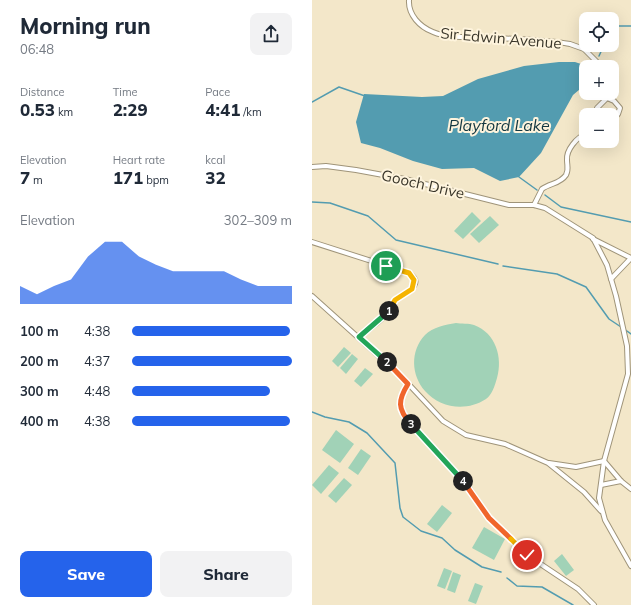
<!DOCTYPE html>
<meta charset="utf-8">
<style>
:root{--surface:#fff;--page:#f2f2f3;--text:#1f2937;--muted:#747a83;--accent:#2563eb}
body{margin:0;font-family:Mulish,sans-serif;background:var(--page);color:var(--text);height:100vh;display:flex;flex-direction:column;font-size:15px;white-space:nowrap}
*{box-sizing:border-box;margin:0}
p{font-size:13px;color:var(--muted)}
.icon{flex:none;width:22px;height:22px;fill:none;stroke:currentColor;stroke-width:2;stroke-linecap:round;stroke-linejoin:round}
.map{position:relative;flex:1;overflow:hidden}
.panel{display:flex;flex-direction:column;background:var(--surface);width:312px}
.panel>*{flex:none}
.controls{position:absolute;left:267px;top:12px;display:grid;gap:8px}
.controls a{display:grid;place-items:center;width:40px;height:40px;border-radius:8px;background:var(--surface);box-shadow:0 4px 16px #0002;font-size:20px}
.pin{position:absolute;display:grid;place-items:center;width:34px;height:34px;color:#fff;margin:-17px;border:2px solid #fff;border-radius:50%;box-shadow:0 1px 4px #0007}
.km{position:absolute;width:20px;height:20px;margin:-10px;border-radius:50%;background:#222;color:#fff;font-size:11px;line-height:20px;text-align:center}
.round{display:grid;place-items:center;flex:none;width:42px;height:42px;border-radius:8px;background:var(--page)}
.head{display:flex;align-items:center;justify-content:space-between;height:68px;padding:0 20px}
h1{font-size:22px;font-weight:800;line-height:30px}
.stats{display:grid;grid-template-columns:repeat(3,1fr);gap:6px;height:68px;padding:4px 20px}
.stats div{display:grid;align-content:center}
.stats b{font-size:17px;font-weight:800}
.stats small{font-size:11px;font-weight:400}
.stats p{font-size:11px}
.chart{height:112px;padding:8px 20px}
.chart p{display:flex;justify-content:space-between}
.chart svg{width:100%;height:72px;margin-top:4px;fill:var(--accent);opacity:.7}
.primary-button{display:flex;gap:8px;margin-top:auto;padding:8px 20px}
.primary-button a{flex:1;height:46px;border-radius:8px;background:var(--accent);color:#fff;font-size:16px;font-weight:800;line-height:46px;text-align:center}
.primary-button a+a{background:var(--page);color:var(--text)}
ul{padding:0 20px;list-style:none;font-size:13px}
li{display:grid;grid-template-columns:64px 48px 1fr;align-items:center;height:30px}
li i{height:10px;border-radius:5px;background:var(--accent)}
main{display:flex;flex:1;min-height:0}
.map>svg:first-child{display:block}
.green{fill:#a1d2b7}
.water{fill:#539cb0}
.lines{fill:none;stroke-linecap:round;stroke-linejoin:round}
.stream{stroke:#539cb0;stroke-width:1.5}
.street-casing{stroke:#9f9479;stroke-width:6}
.street{stroke:#fff;stroke-width:4}
.split-1-casing{stroke:#fff;stroke-width:8}
.split-2-casing{stroke:#fff;stroke-width:8}
.split-3-casing{stroke:#fff;stroke-width:8}
.split-4-casing{stroke:#fff;stroke-width:8}
.split-5-casing{stroke:#fff;stroke-width:8}
.split-6-casing{stroke:#fff;stroke-width:8}
.split-1{stroke:#f5b400;stroke-width:5}
.split-2{stroke:#22a559;stroke-width:5}
.split-3{stroke:#f0652b;stroke-width:5}
.split-4{stroke:#22a559;stroke-width:5}
.split-5{stroke:#f0652b;stroke-width:5}
.split-6{stroke:#f5b400;stroke-width:5}
.labels{text-anchor:middle;dominant-baseline:central;stroke-width:4;stroke-linejoin:round;paint-order:stroke}
.street-label{font-size:15px;fill:#393529;stroke:#fef4dd}
.water-label{font-size:16px;font-style:italic;fill:#143841;stroke:#fef4dd}
</style>
<main>
<section class="panel">
<div class="head"><div><h1>Morning run</h1><p>06:48</p></div><a class="round"><svg class="icon" aria-label="share" viewBox="0 0 24 24"><path d="M12 15V3M7 8l5-5 5 5M5 13v7h14v-7"/></svg></a></div>
<div class="stats">
<div><p>Distance</p><b>0.53<small> km</small></b></div>
<div><p>Time</p><b>2:29</b></div>
<div><p>Pace</p><b>4:41<small> /km</small></b></div>
</div>
<div class="stats">
<div><p>Elevation</p><b>7<small> m</small></b></div>
<div><p>Heart rate</p><b>171<small> bpm</small></b></div>
<div><p>kcal</p><b>32</b></div>
</div>
<div class="chart"><p><span>Elevation</span>302–309 m</p>
<svg viewBox="0 0 160 44" preserveAspectRatio="none"><path d="M0 44V33L10 38L20 33L30 29L40 15L50 6L60 6L70 15L80 20L90 24L100 24L110 24L120 24L130 29L140 33L150 33L160 33V44z"/></svg>
</div>
<ul>
<li><b>100 m</b>4:38<i style="width:99%"></i></li>
<li><b>200 m</b>4:37<i style="width:100%"></i></li>
<li><b>300 m</b>4:48<i style="width:86%"></i></li>
<li><b>400 m</b>4:38<i style="width:99%"></i></li>
</ul>
<div class="primary-button"><a>Save</a><a>Share</a></div>
</section>
<div class="map">
<svg width="319" height="605" viewBox="0 0 319 605">
<rect width="100%" height="100%" fill="#f3e7c9"/>
<g class="green">
<polygon points="160,212 169,221 151,239 142,231"/>
<polygon points="178,216 187,225 167,243 158,234"/>
<path d="M 144,323 C 149,324 157,323 162,325 C 184,333 191,358 185,378 C 183,385 180,395 174,399 C 154,412 128,408 113,391 C 99,375 98,351 113,335 C 121,327 133,325 144,323 Z"/>
<polygon points="32,347 39,353 26,367 20,361"/>
<polygon points="40,354 46,359 34,374 28,368"/>
<polygon points="53,368 61,374 49,387 42,381"/>
<polygon points="24,430 42,444 28,463 10,450"/>
<polygon points="49,449 59,456 46,475 36,468"/>
<polygon points="17,465 27,473 9,494 0,485"/>
<polygon points="32,478 40,485 24,503 16,496"/>
<polygon points="130,505 140,513 125,532 115,524"/>
<polygon points="172,527 193,539 182,560 160,548"/>
<polygon points="250,554 262,570 254,576 242,561"/>
<polygon points="132,568 140,571 133,589 125,586"/>
<polygon points="141,572 149,575 143,593 135,590"/>
<polygon points="163,583 171,586 164,604 156,601"/>
</g>
<polygon class="water" points="247,62 263,62 278,67 274,67 274,84 261,95 229,153 207,177 188,181 162,168 130,169 101,161 68,148 49,143 44,122 52,94 110,97 131,96 166,79 212,66"/>
<g class="lines">
<g class="stream">
<polyline points="300,29 302,26 319,26"/>
<polyline points="287,56 292,45"/>
<polyline points="281,67 282,65"/>
<polyline points="0,102 27,87 53,96"/>
<polyline points="207,177 225,190"/>
<polyline points="233,195 249,207 319,222"/>
<polyline points="0,202 18,203 56,216 84,240 186,264"/>
<polyline points="191,266 245,274 274,287 297,319 309,327"/>
<polyline points="312,329 319,334"/>
<polyline points="0,412 13,417 37,422 55,433 83,463 88,508 91,517 109,531 130,538 143,550 170,567 189,572"/>
<polyline points="195,578 205,586 230,587 261,605"/>
</g>
<defs>
<g id="street">
<path d="M 97,0 C 96,15 108,27 121,32 C 135,38 152,37 167,37 C 197,39 228,39 258,44 L 272,49 L 290,67"/>
<polyline points="295,98 302,101 308,108 306,114 300,121"/>
<polyline points="286,115 285,108 295,98 296,93"/>
<polyline points="0,167 14,166 44,170 93,179 197,205 222,205 233,208 281,238 295,265 304,296 315,346 316,374 292,461 287,498 293,520 319,566"/>
<path d="M 222,205 L 230,189 C 238,183 248,184 254,175 C 257,169 255,166 255,160 C 254,150 265,137 274,134"/>
<polyline points="281,239 319,258"/>
<path d="M 0,242 L 97,273 C 115,286 90,293 84,299 C 79,304 78,310 74,315 C 66,323 56,330 47,337"/>
<polyline points="299,279 319,258"/>
<polyline points="0,296 89,376 131,421 154,435 193,444 236,463 272,492 289,511"/>
<path d="M 96,384 C 87,399 86,404 95,420 L 157,488 L 177,518 L 215,555 L 266,589 L 282,605"/>
<polyline points="292,461 309,481 319,489"/>
<polyline points="237,463 264,467 292,461"/>
<polyline points="289,485 309,481"/>
</g>
</defs>
<use href="#street" class="street-casing"/>
<use href="#street" class="street"/>
</g>
<g class="lines">
<defs>
<polyline id="split-1" points="74,266 97,273 102,280 100,289 83,300 77,311"/>
<polyline id="split-2" points="75,362 47,337 77,311"/>
<path id="split-3" d="M 75,362 L 96,384 C 86,400 85,409 99,424"/>
<polyline id="split-4" points="99,424 151,481"/>
<polyline id="split-5" points="151,481 177,518 199,539"/>
<polyline id="split-6" points="199,539 215,555"/>
</defs>
<use href="#split-1" class="split-1-casing"/>
<use href="#split-2" class="split-2-casing"/>
<use href="#split-3" class="split-3-casing"/>
<use href="#split-4" class="split-4-casing"/>
<use href="#split-5" class="split-5-casing"/>
<use href="#split-6" class="split-6-casing"/>
<use href="#split-1" class="split-1"/>
<use href="#split-2" class="split-2"/>
<use href="#split-3" class="split-3"/>
<use href="#split-4" class="split-4"/>
<use href="#split-5" class="split-5"/>
<use href="#split-6" class="split-6"/>
</g>
<g class="labels">
<g class="street-label">
<text transform="translate(189 38) rotate(5)">Sir Edwin Avenue</text>
<text transform="translate(111 184) rotate(13)">Gooch Drive</text>
</g>
<g class="water-label">
<text x="187" y="125">Playford Lake</text>
</g>
</g>
</svg>
<div class="controls">
<a><svg class="icon" aria-label="locate" viewBox="0 0 24 24"><circle cx="12" cy="12" r="6"/><path d="M12 2v4M12 18v4M2 12h4M18 12h4"/></svg></a>
<a>+</a>
<a>−</a>
</div>
<div class="pin" style="left:74px;top:266px;background:#1e9e55"><svg class="icon" aria-label="arrive" viewBox="0 0 24 24"><path d="M6 21V4h12l-3 4 3 4H6"/></svg></div>
<div class="pin" style="left:215px;top:555px;background:#d93025"><svg class="icon" aria-label="check" viewBox="0 0 24 24"><path d="M5 12l5 5 9-10"/></svg></div>
<b class="km" style="left:77px;top:311px">1</b>
<b class="km" style="left:75px;top:362px">2</b>
<b class="km" style="left:99px;top:424px">3</b>
<b class="km" style="left:151px;top:481px">4</b>
</div>
</main>
